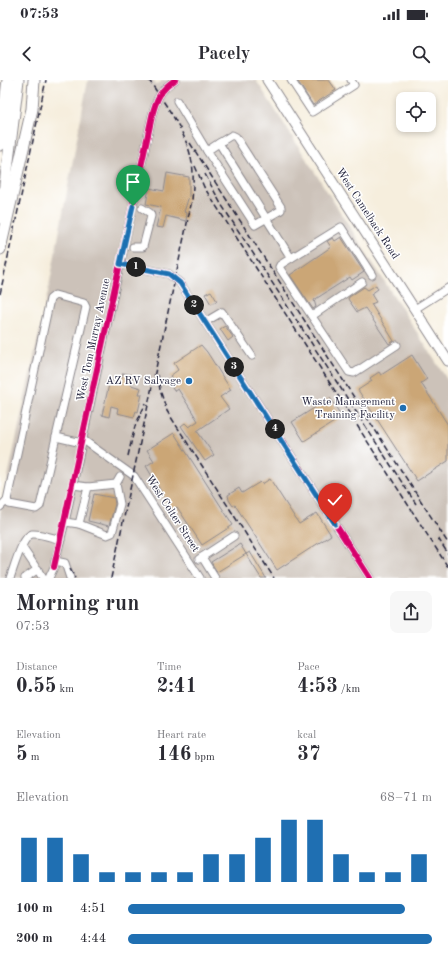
<!DOCTYPE html>
<meta charset="utf-8">
<style>
:root{--surface:#fff;--page:#f7f7f7;--text:#2b2b33;--muted:#7c7c81;--accent:#1f6fb2}
body{margin:0;font-family:"Old Standard TT",serif;background:var(--page);color:var(--text);height:100vh;display:flex;flex-direction:column;font-size:15px;white-space:nowrap}
*{box-sizing:border-box;margin:0}
p{font-size:13px;color:var(--muted)}
.icon{flex:none;width:22px;height:22px;fill:none;stroke:currentColor;stroke-width:2;stroke-linecap:round;stroke-linejoin:round}
.map{position:relative;height:498px;overflow:hidden}
.drawer{display:flex;flex-direction:column;background:var(--surface);flex:1}
.drawer>*{flex:none}
.controls{position:absolute;left:396px;top:12px;display:grid;gap:8px}
.controls a{display:grid;place-items:center;width:40px;height:40px;border-radius:8px;background:var(--surface);box-shadow:0 2px 6px #0003;font-size:20px}
.pin{position:absolute;display:grid;place-items:center;width:34px;height:34px;color:#fff;margin:-41px -17px;border-radius:50% 50% 50% 0;rotate:-45deg;box-shadow:0 0 4px #0007}
.pin .icon{rotate:45deg}
.km{position:absolute;width:20px;height:20px;margin:-10px;border-radius:50%;background:#222;color:#fff;font-size:11px;line-height:20px;text-align:center}
.round{display:grid;place-items:center;flex:none;width:42px;height:42px;border-radius:8px;background:var(--page)}
.headline{display:flex;align-items:center;justify-content:space-between;height:68px;padding:0 16px}
h1{font-size:22px;font-weight:700;line-height:30px}
.stats{display:grid;grid-template-columns:repeat(3,1fr);gap:6px;height:68px;padding:4px 16px}
.stats div{display:grid;align-content:center}
.stats b{font-size:20px;font-weight:700}
.stats small{font-size:11px;font-weight:400}
.stats p{font-size:11px}
.chart{height:112px;padding:8px 16px}
.chart p{display:flex;justify-content:space-between}
.chart svg{width:100%;height:72px;margin-top:4px;stroke:var(--accent);stroke-width:6}
ul{padding:0 16px;list-style:none;font-size:13px}
li{display:grid;grid-template-columns:64px 48px 1fr;align-items:center;height:30px}
li i{height:10px;border-radius:5px;background:var(--accent)}
.status{display:flex;justify-content:space-between;align-items:center;height:28px;padding:0 20px;background:var(--surface);direction:ltr}
.status svg{height:11px;fill:currentColor}
header{display:flex;justify-content:space-between;align-items:center;height:52px;padding:0 16px;background:var(--surface);font-size:18px;font-weight:700}
.map>svg:first-child{display:block}
.industrial{fill:#ccc2b9}
.building{fill:#cba676}
.lines{fill:none;stroke-linecap:round;stroke-linejoin:round}
.minor-casing{stroke:#8c888c;stroke-width:9}
.major-casing{stroke:#8c888c;stroke-width:11}
.highway-casing{stroke:#8c888c;stroke-width:13}
.minor{stroke:#fff;stroke-width:7}
.major{stroke:#fff;stroke-width:9}
.highway{stroke:#fff;stroke-width:11}
.rail{stroke:#22223b;stroke-width:1.5;stroke-dasharray:6 3;stroke-linecap:butt}
.cycleway-casing{stroke:#fff;stroke-width:8}
.cycleway{stroke:#d6006c;stroke-width:6}
.route-casing{stroke:#fff;stroke-width:8}
.route{stroke:#1f6fb2;stroke-width:5}
.poi-dot{fill:#1f6fb2;stroke:#fff;stroke-width:1.5}
.labels{text-anchor:middle;dominant-baseline:central;stroke-width:3;stroke-linejoin:round;paint-order:stroke}
.street-label{font-size:11px;fill:#22223b;stroke:#fff}
.poi-label{font-size:11px;fill:#22223b;stroke:#fff;text-anchor:end}
</style>
<div class="status"><b>07:53</b><svg viewBox="0 0 49 12"><path d="M0 12V9h3v3zM5 12V6h3v6zM10 12V3h3v9zM15 12V0h3v12zM26 1h20v11H26zM47 4h2v5h-2z"/></svg></div>
<header><svg class="icon" aria-label="back" viewBox="0 0 24 24"><path d="M15 5l-7 7 7 7"/></svg>Pacely<svg class="icon" aria-label="search" viewBox="0 0 24 24"><circle cx="10" cy="10" r="6"/><path d="M15 15l6 6"/></svg></header>
<div class="map">
<svg width="448" height="498" viewBox="0 0 448 498">
<rect width="100%" height="100%" fill="#fff"/>
<filter id="ink" filterUnits="userSpaceOnUse"><feTurbulence type="fractalNoise" baseFrequency=".025" numOctaves="2"/><feDisplacementMap in="SourceGraphic" scale="8" xChannelSelector="R" yChannelSelector="G"/><feConvolveMatrix kernelMatrix="1 2 1 2 8 2 1 2 1" color-interpolation-filters="sRGB"/></filter>
<filter id="wash" filterUnits="userSpaceOnUse"><feTurbulence type="fractalNoise" baseFrequency=".012" numOctaves="4" result="noise"/><feDisplacementMap in="SourceGraphic" scale="16" xChannelSelector="R" yChannelSelector="G"/><feGaussianBlur stdDeviation="0.9" result="paint"/><feColorMatrix in="noise" values="0 0 0 0 0 0 0 0 0 0 0 0 0 0 0 0 0 1.4 0 .05"/><feComposite in="paint" operator="in"/></filter>
<g filter="url(#wash)">
<rect width="100%" height="100%" fill="#f6eedd"/>
<polygon class="industrial" points="88,0 153,0 156,5 164,0 256,0 448,301 448,498 0,498 0,434 49,207"/>
<g id="blocks">
<g class="building">
<polygon points="297,0 329,0 336,10 313,25"/>
<polygon points="167,93 189,97 189,116 184,132 187,133 186,141 166,136 163,148 156,147 161,127 146,124 149,108 164,111"/>
<polygon points="341,157 364,192 352,200 350,197 314,220 316,227 313,229 290,195 331,167 327,161 333,158 335,161"/>
<polygon points="376,205 378,209 371,214 376,222 371,224 394,261 389,264 365,228 357,232 348,219 349,217 364,207 368,210"/>
<polygon points="211,211 217,221 211,224 205,214"/>
<polygon points="225,246 233,257 228,261 220,249"/>
<polygon points="201,265 207,272 231,310 220,317 229,329 197,351 214,375 205,381 181,346 185,343 189,347 198,341 178,309 174,311 171,306 175,304 170,296 178,290 174,283"/>
<polygon points="412,275 427,299 421,303 448,345 448,381 417,401 358,310 372,301 370,298 379,292 381,295"/>
<polygon points="123,293 133,295 131,305 141,308 139,314 142,314 138,332 136,331 134,337 117,333 118,328 111,326 109,337 102,335 110,300 121,303"/>
<polygon points="330,318 342,337 304,361 292,342"/>
<polygon points="174,353 233,445 202,465 177,427 172,430 146,386 154,381 147,370"/>
<polygon points="270,399 299,444 317,433 331,455 277,490 235,425 233,426 229,420 228,415 239,408 242,413 260,402 262,404"/>
<polygon points="94,414 114,418 115,424 109,446 88,441"/>
<polygon points="240,464 246,474 217,492 211,482"/>
<polygon points="250,472 266,498 261,498 246,474"/>
</g>
</g>
</g>
<g filter="url(#ink)">
<use href="#blocks" fill-opacity="0" stroke="#8c888c" stroke-width="1"/>
<g class="lines">
<defs>
<g id="minor">
<polyline points="291,0 312,32 354,5 351,0"/>
<polyline points="177,21 207,71 219,63 291,178"/>
<polyline points="207,71 255,145 281,130 281,127 236,57 232,55 219,63"/>
<polyline points="133,167 143,167 151,136 150,133 142,128"/>
<polyline points="120,184 169,194 180,203 370,498"/>
<polyline points="372,195 341,147 280,185 279,187 349,292 354,293 397,265"/>
<polyline points="415,229 448,208"/>
<polyline points="312,236 362,202"/>
<polyline points="205,242 222,232 252,276"/>
<polyline points="82,359 134,396 200,498"/>
<polyline points="73,405 88,407"/>
<polyline points="7,420 9,424 36,429 40,426 56,357 82,363"/>
<polyline points="0,427 7,420 50,219 55,215 84,223 86,227 56,357"/>
<polyline points="65,442 79,444 88,407 116,404 120,397"/>
<polyline points="79,444 107,455 112,453 120,424 116,404"/>
<polyline points="22,467 43,498"/>
<polyline points="202,477 215,498"/>
<polyline points="199,479 234,456"/>
<polyline points="55,481 65,483 70,498"/>
<path d="M 10,498 C 14,488 22,456 32,454 C 41,453 52,458 61,460"/>
<polyline points="25,498 38,489"/>
<path d="M 49,498 L 54,487 L 65,442 L 152,36 C 156,19 161,9 175,0"/>
</g>
<polyline id="major" points="267,0 448,281"/>
<g id="highway">
<polyline points="0,65 8,0"/>
<polyline points="1,138 18,0"/>
<polyline points="0,169 32,29 34,0"/>
</g>
</defs>
<use href="#minor" class="minor-casing"/>
<use href="#major" class="major-casing"/>
<use href="#highway" class="highway-casing"/>
<use href="#minor" class="minor"/>
<use href="#major" class="major"/>
<use href="#highway" class="highway"/>
<g class="rail">
<polyline points="190,63 448,463"/>
<polyline points="195,86 204,107 448,487"/>
<polyline points="205,94 221,124 416,424"/>
<polyline points="0,214 46,0"/>
<polyline points="158,295 160,310 167,331 274,498"/>
<polyline points="128,376 135,346 146,323"/>
<polyline points="438,458 448,474"/>
<polyline points="70,489 75,498"/>
<path d="M 111,498 L 192,120 C 193,108 194,95 192,83 C 187,52 166,26 149,0"/>
</g>
<defs>
<g id="cycleway">
<polyline points="120,184 169,194 180,203 370,498"/>
<path d="M 54,487 L 152,36 C 156,19 161,9 175,0"/>
</g>
</defs>
<use href="#cycleway" class="cycleway-casing"/>
<use href="#cycleway" class="cycleway"/>
</g>
</g>
<g class="lines" filter="url(#ink)">
<defs>
<polyline id="route" points="133,126 120,184 169,194 180,203 335,444"/>
</defs>
<use href="#route" class="route-casing"/>
<use href="#route" class="route"/>
</g>
<g class="poi-dot">
<circle cx="189" cy="301" r="4"/>
<circle cx="403" cy="328" r="4"/>
</g>
<g class="labels">
<g class="street-label">
<text transform="translate(367 134) rotate(57)">West Camelback Road</text>
<text transform="translate(94 260) rotate(-78)">West Tom Murray Avenue</text>
<text transform="translate(172 434) rotate(57)">West Colter Street</text>
</g>
<g class="poi-label">
<text x="181" y="301">AZ RV Salvage</text>
<text x="395" y="322">Waste Management<tspan x="395" dy="13">Training Facility</tspan></text>
</g>
</g>
</svg>
<div class="controls">
<a><svg class="icon" aria-label="locate" viewBox="0 0 24 24"><circle cx="12" cy="12" r="6"/><path d="M12 2v4M12 18v4M2 12h4M18 12h4"/></svg></a>
</div>
<div class="pin" style="left:133px;top:126px;background:#1e9e55"><svg class="icon" aria-label="arrive" viewBox="0 0 24 24"><path d="M6 21V4h12l-3 4 3 4H6"/></svg></div>
<div class="pin" style="left:335px;top:444px;background:#d93025"><svg class="icon" aria-label="check" viewBox="0 0 24 24"><path d="M5 12l5 5 9-10"/></svg></div>
<b class="km" style="left:136px;top:187px">1</b>
<b class="km" style="left:194px;top:225px">2</b>
<b class="km" style="left:234px;top:287px">3</b>
<b class="km" style="left:275px;top:349px">4</b>
</div>
<section class="drawer">
<div class="headline"><div><h1>Morning run</h1><p>07:53</p></div><a class="round"><svg class="icon" aria-label="share" viewBox="0 0 24 24"><path d="M12 15V3M7 8l5-5 5 5M5 13v7h14v-7"/></svg></a></div>
<div class="stats">
<div><p>Distance</p><b>0.55<small> km</small></b></div>
<div><p>Time</p><b>2:41</b></div>
<div><p>Pace</p><b>4:53<small> /km</small></b></div>
</div>
<div class="stats">
<div><p>Elevation</p><b>5<small> m</small></b></div>
<div><p>Heart rate</p><b>146<small> bpm</small></b></div>
<div><p>kcal</p><b>37</b></div>
</div>
<div class="chart"><p><span>Elevation</span>68–71 m</p>
<svg viewBox="0 0 160 44" preserveAspectRatio="none"><path d="M5 44V17M15 44V17M25 44V27M35 44V38M45 44V38M55 44V38M65 44V38M75 44V27M85 44V27M95 44V17M105 44V6M115 44V6M125 44V27M135 44V38M145 44V38M155 44V27"/></svg>
</div>
<ul>
<li><b>100 m</b>4:51<i style="width:91%"></i></li>
<li><b>200 m</b>4:44<i style="width:100%"></i></li>
</ul>
</section>
